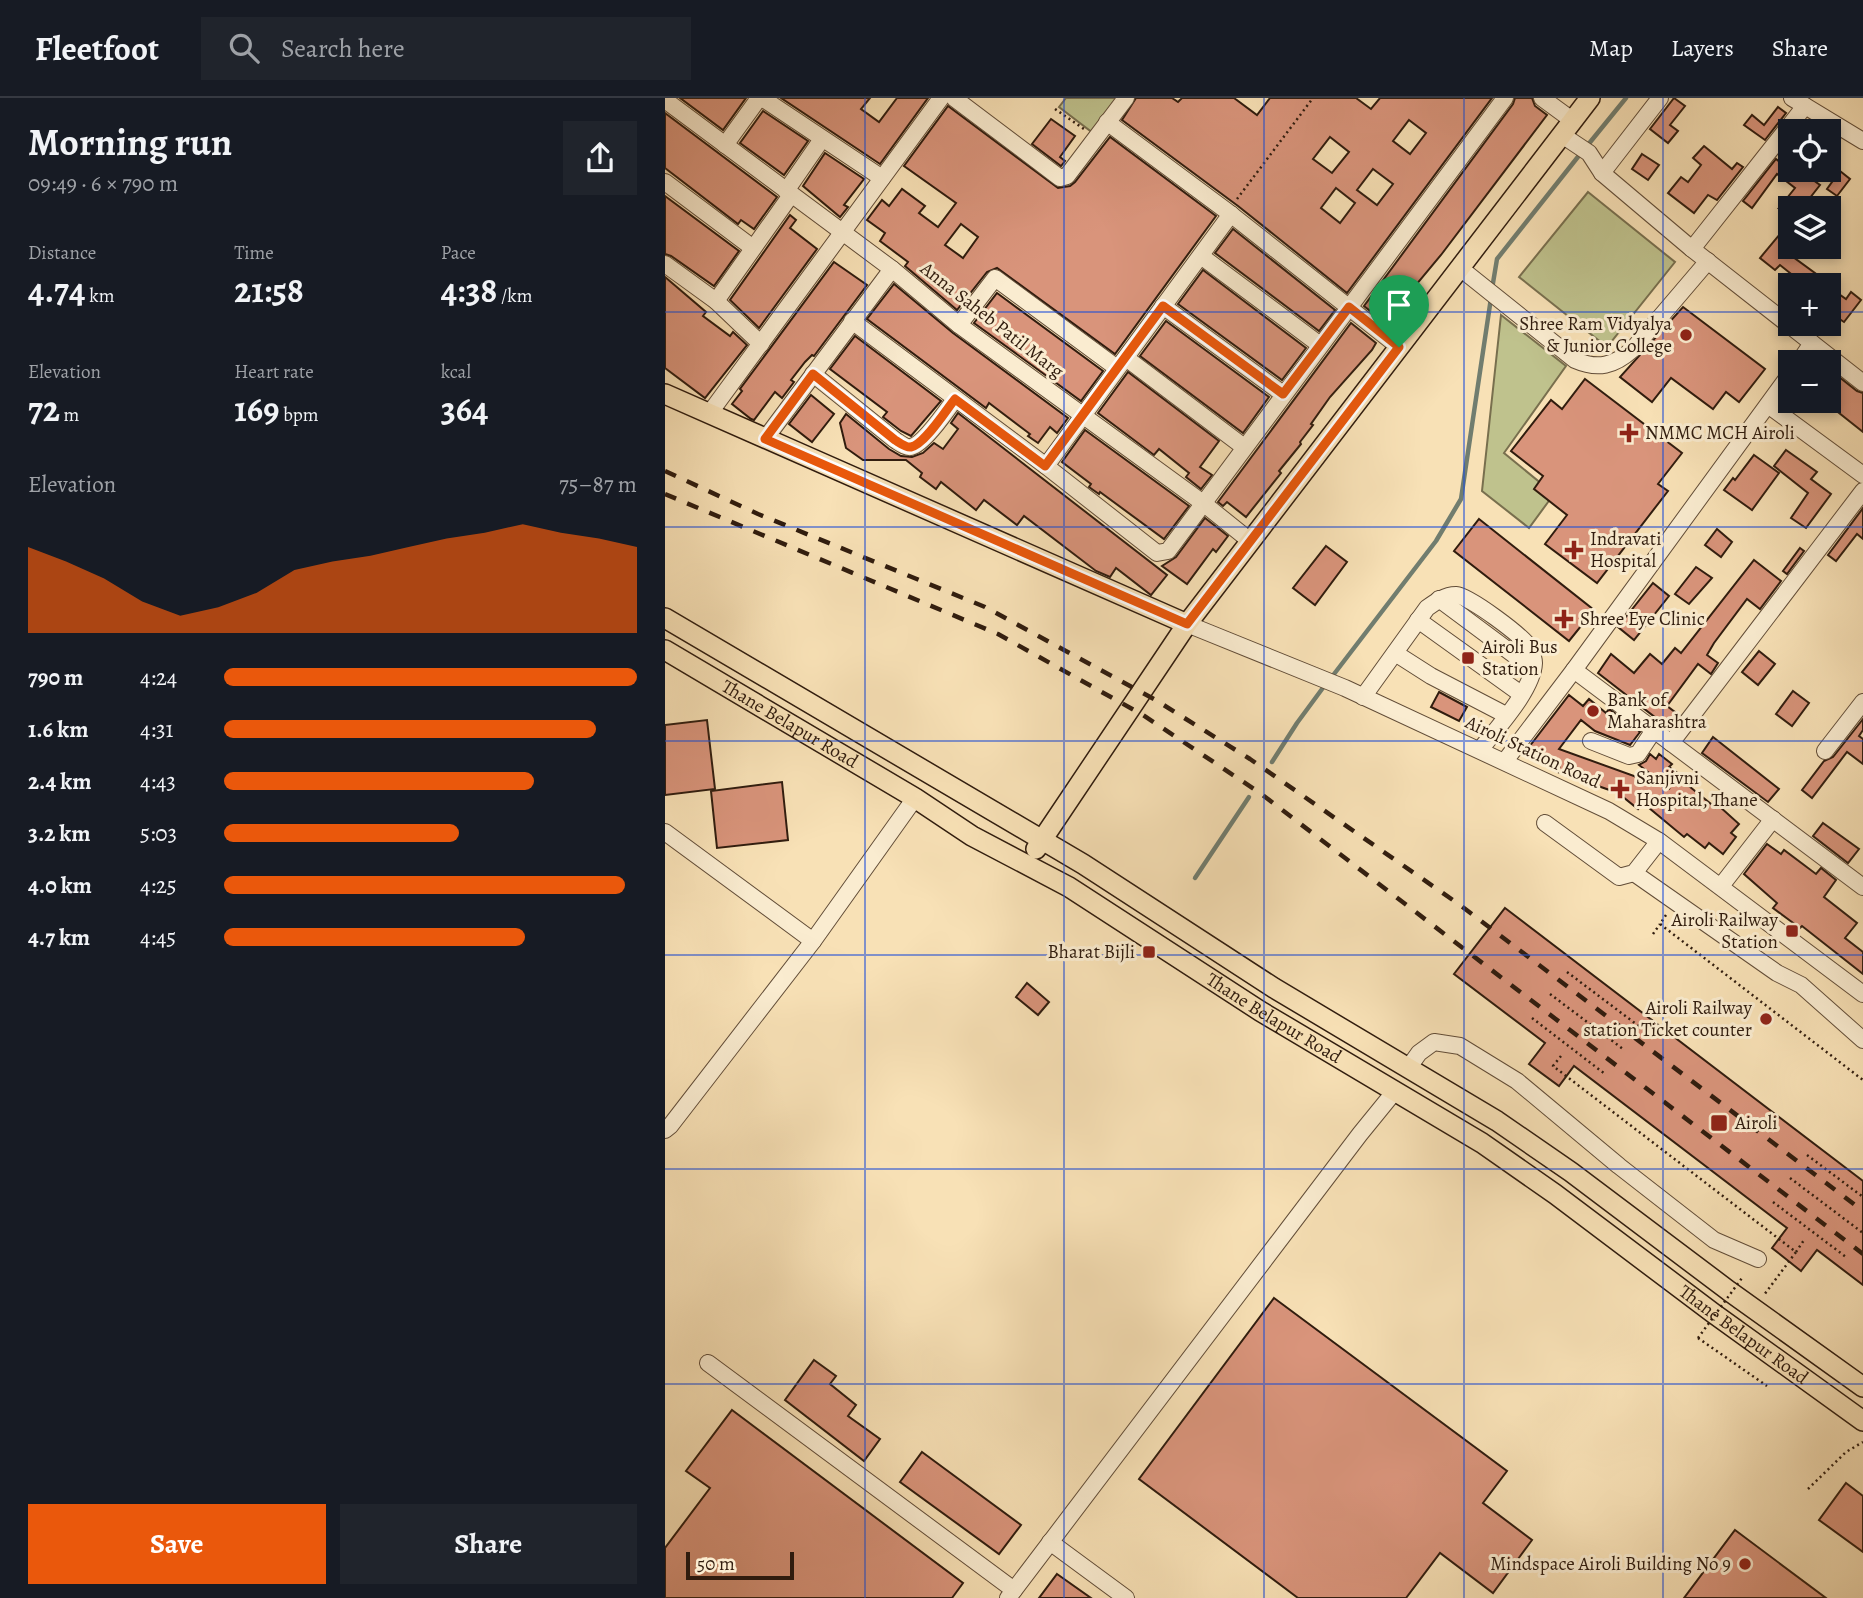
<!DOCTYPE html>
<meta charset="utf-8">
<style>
:root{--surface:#171b24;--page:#20242c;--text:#f1f3f6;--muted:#9ea1a6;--line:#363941;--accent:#ea580c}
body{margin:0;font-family:Alegreya,serif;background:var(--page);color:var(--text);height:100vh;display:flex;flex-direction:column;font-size:26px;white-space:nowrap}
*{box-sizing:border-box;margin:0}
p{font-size:23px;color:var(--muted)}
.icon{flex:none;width:38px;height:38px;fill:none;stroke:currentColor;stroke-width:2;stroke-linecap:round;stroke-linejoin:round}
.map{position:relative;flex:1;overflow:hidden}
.side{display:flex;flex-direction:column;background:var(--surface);width:665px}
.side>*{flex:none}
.fabs{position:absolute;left:1113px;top:21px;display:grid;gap:14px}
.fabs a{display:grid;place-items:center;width:63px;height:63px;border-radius:0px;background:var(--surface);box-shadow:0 4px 10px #0003;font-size:35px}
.scale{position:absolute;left:21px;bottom:18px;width:108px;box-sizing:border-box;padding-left:7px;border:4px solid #301c0e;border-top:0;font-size:19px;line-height:24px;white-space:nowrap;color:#301c0e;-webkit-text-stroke:5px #faecd0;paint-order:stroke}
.pin{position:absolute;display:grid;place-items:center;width:60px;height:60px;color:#fff;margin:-72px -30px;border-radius:50% 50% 50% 0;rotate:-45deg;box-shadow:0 0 7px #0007}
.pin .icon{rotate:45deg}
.round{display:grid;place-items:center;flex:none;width:74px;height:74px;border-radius:0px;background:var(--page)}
.overview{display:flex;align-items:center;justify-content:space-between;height:119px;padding:0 28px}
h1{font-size:38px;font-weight:700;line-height:52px}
.figures{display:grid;grid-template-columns:repeat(3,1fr);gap:10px;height:119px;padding:7px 28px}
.figures div{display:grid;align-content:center}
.figures b{font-size:35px;font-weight:700}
.figures small{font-size:19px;font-weight:400}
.figures p{font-size:19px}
.chart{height:196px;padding:14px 28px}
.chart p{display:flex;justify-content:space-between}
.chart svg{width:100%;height:126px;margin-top:7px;fill:var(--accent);opacity:.7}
.button{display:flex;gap:14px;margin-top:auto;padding:14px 28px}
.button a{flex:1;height:80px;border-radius:0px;background:var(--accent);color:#fff;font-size:28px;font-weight:700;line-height:80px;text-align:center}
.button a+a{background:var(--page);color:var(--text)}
ul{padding:0 28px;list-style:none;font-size:23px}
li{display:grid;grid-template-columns:112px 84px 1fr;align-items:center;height:52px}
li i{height:18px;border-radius:9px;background:var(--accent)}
header{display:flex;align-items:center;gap:42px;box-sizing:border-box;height:98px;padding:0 35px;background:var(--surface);border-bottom:2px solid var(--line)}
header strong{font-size:33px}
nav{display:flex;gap:38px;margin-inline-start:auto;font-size:24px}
.search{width:490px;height:63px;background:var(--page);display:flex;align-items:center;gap:18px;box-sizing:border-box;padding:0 24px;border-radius:0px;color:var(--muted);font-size:26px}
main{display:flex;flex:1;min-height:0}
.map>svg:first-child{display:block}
.green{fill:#bfc28d;stroke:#786f4e;stroke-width:2}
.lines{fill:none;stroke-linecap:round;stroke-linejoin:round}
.stream{stroke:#717d6f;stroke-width:4.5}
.building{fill:#d9947b;stroke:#301c0e;stroke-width:2;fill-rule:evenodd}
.minor-casing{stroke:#624d38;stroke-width:18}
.major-casing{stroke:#301c0e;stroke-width:22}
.path{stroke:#301c0e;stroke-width:2.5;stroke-dasharray:2 3.5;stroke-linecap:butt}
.minor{stroke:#faecd0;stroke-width:16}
.major{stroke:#f8e1b6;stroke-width:19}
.rail{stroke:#301c0e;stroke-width:4.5;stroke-dasharray:12 12;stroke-linecap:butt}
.path-bridge{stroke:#301c0e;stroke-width:2.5;stroke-dasharray:2 3.5;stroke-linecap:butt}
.route-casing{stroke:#fff;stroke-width:14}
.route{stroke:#ea580c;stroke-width:9}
.grid{fill:none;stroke:#1d4ed8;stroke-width:2;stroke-opacity:0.55}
.poi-dot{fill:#8f2418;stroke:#faecd0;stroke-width:2.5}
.labels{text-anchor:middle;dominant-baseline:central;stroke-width:6;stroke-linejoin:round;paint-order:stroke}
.street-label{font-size:19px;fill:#301c0e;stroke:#faecd0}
.poi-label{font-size:19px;fill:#301c0e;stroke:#faecd0;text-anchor:start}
</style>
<header>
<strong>Fleetfoot</strong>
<div class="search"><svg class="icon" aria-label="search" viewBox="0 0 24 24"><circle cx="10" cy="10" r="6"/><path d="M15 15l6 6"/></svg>Search here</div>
<nav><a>Map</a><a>Layers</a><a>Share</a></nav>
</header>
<main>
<section class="side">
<div class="overview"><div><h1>Morning run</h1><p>09:49 · 6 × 790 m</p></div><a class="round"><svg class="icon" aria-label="share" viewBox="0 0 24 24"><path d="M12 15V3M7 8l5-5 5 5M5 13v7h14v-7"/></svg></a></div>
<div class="figures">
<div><p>Distance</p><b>4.74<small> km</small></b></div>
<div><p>Time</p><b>21:58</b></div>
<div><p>Pace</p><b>4:38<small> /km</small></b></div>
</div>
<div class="figures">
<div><p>Elevation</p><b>72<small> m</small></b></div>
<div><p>Heart rate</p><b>169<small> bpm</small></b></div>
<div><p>kcal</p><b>364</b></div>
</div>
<div class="chart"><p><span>Elevation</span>75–87 m</p>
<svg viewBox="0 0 160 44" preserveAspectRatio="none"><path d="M0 44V14L10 19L20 25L30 33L40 38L50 35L60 30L70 22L80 19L90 17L100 14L110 11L120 9L130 6L140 9L150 11L160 14V44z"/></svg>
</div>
<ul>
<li><b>790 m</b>4:24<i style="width:100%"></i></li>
<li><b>1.6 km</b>4:31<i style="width:90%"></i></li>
<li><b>2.4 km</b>4:43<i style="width:75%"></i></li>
<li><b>3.2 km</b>5:03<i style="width:57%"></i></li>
<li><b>4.0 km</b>4:25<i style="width:97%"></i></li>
<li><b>4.7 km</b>4:45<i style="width:73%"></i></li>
</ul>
<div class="button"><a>Save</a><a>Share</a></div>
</section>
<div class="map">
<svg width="1198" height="1500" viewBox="0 0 1198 1500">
<rect width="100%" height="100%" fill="#f8e1b6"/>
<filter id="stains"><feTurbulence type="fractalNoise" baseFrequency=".00286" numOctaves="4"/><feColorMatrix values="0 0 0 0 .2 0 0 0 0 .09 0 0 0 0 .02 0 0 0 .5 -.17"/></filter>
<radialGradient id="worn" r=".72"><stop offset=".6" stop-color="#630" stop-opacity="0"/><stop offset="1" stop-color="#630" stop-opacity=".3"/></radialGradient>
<g class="green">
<polygon points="401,0 454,0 428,35 394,9"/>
<polygon points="923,94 1010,164 942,249 854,179"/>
<polygon points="836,217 901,268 839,355 889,396 864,430 817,393"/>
</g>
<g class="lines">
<g class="stream">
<polyline points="922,48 961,0"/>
<polyline points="827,191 832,161 916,55"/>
<polyline points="666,580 771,443 796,401 826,200"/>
<polyline points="607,664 632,625 660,587"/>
<polyline points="530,780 584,699"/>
</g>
</g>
<g class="building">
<polygon points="15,0 81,0 58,32"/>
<polygon points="116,0 205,0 196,11 214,24 232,0 263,0 215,66"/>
<path d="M 471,0 L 507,0 L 513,4 L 517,0 L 569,0 L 592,17 L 605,0 L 691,0 L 706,11 L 715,0 L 827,0 L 682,195 L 573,108 L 457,22 ZM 744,22 L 761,35 L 745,56 L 728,43 ZM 665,39 L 684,54 L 667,75 L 648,61 ZM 708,71 L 728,86 L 712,107 L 692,92 ZM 671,90 L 690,105 L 675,125 L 656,110 Z"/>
<polygon points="850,0 867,0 870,8 882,17 776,157 750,188 741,200 743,202 724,228 699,208 848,6"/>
<polygon points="1009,0 1020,8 1005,27 1013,33 1003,45 985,31"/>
<path d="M 283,8 L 393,90 L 405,88 L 410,84 L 445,39 L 551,118 L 450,256 L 332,170 L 322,174 L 292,212 L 240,168 L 243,164 L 215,143 L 220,135 L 202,122 L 217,102 L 224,108 L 237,91 L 260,108 L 254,115 L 273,129 L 291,105 L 239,68 ZM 296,126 L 313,139 L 298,160 L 280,147 Z"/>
<polygon points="1113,9 1121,15 1100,42 1079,27 1087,17 1099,27"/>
<polygon points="98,13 143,43 119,77 75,45"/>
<polygon points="0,15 112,99 89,131 76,122 73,126 0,70"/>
<polygon points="386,21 410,38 395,59 400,63 396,68 367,46"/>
<polygon points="1039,48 1067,71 1072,65 1078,69 1052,102 1043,97 1029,115 1003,95 1016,79 1023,84 1036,67 1028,60"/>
<polygon points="160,55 199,81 179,107 183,109 175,119 138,88"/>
<polygon points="977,56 994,67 983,82 967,71"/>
<polygon points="1111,61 1125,72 1134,72 1155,87 1137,110 1114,110 1130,90 1112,76 1087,110 1078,103"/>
<polygon points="1175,73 1185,81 1172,98 1162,91"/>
<polygon points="0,98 74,153 49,188 6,158 0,156"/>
<polygon points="125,117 131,122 125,130 152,151 94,230 65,202"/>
<polygon points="1125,124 1125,149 1129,150 1124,156 1154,178 1147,187 1140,187 1115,167 1110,172 1095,160"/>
<polygon points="568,131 670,212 654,233 550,155"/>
<polygon points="169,164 202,187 149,258 147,257 140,264 126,282 129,284 117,300 110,294 89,322 86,321 67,306 77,293 75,291"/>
<polygon points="538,172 641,250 617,282 513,206"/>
<polygon points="0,179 41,214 38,218 65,238 68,234 82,247 40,300 0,270"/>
<polygon points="229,186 288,235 403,320 392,335 385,329 373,345 363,338 365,336 324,305 321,310 202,221"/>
<polygon points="1164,189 1181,201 1186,194 1196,202 1179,224 1164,214"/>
<polygon points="332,195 438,273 416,303 309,225"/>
<polygon points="1018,209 1100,271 1074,304 1061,294 1048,311 1006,280 987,304 955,279"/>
<polygon points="501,223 604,299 578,335 475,258"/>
<polygon points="686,225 711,245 707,252 665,299 646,326 648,327 635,344 636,346 614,373 616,375 581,419 562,404 558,408 553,404"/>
<polygon points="190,238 276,303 246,338 236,333 218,319 222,314 165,271"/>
<polygon points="1164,271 1192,293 1198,295 1198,334 1164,307"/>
<polygon points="463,274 554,343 535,369 547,377 536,391 521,379 524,375 494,351 489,357 433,315"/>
<polygon points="920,281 1017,355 993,386 1003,393 932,485 880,446 902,417 869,391 878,378 846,353 886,302 897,311"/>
<polygon points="146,297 169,316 147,344 124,326"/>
<polygon points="293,315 502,477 486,497 451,470 445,479 431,473 359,418 352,427 319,402 311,412 276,384 271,391 255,379 257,375 241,362 198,362 181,350 175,325 181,316 224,351 236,358 247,359 258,355 269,345 278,351 293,331 286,325"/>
<polygon points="420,332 524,408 499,441 435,394 434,396 424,389 426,386 397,364"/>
<polygon points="1121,352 1152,374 1146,381 1166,396 1141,430 1126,420 1143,395 1109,368"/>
<polygon points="1089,357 1114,375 1087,412 1059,392 1068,380 1070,382"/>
<polygon points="1198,410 1198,441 1192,436 1171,463 1163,457"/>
<polygon points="540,420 563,438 551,454 548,451 522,486 497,468 511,459"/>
<polygon points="814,421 929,512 904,543 789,453"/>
<polygon points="1052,431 1067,444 1056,459 1040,447"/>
<polygon points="661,448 682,464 650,507 628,490"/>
<polygon points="1135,450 1139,453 1122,476 1118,473"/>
<polygon points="1089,462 1116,483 1095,511 1082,501 1049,545 1042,557 1053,565 1046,576 1033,566 1002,608 1014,617 1004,630 933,575 946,556 969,575 985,556 997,566 1010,550 1016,555"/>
<polygon points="1031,469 1047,480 1024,506 1010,496"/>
<polygon points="988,485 1004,498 969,542 953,529"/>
<polygon points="1094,553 1110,566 1093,587 1077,574"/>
<polygon points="1128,593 1144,605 1127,628 1111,616"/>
<polygon points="774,594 802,609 794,623 766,609"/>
<polygon points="904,597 918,608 924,601 941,615 944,611 975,634 965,647 930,633 916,622 894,651 1005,691 974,667 981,663 985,656 991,661 994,656 1007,666 1004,669 1011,674 1009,676 1051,710 1054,708 1074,726 1066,735 1071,739 1058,756 1044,745 1040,750 1022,736 1019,739 978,705 973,711 953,695 893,674 895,667 861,653"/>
<polygon points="1198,621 1198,632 1194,638 1198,641 1198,666 1182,654 1147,700 1137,692 1159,663 1168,659"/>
<polygon points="42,622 50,691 0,697 0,627"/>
<polygon points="1048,639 1114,691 1103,704 1037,655"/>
<polygon points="117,684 123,742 52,750 46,693"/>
<polygon points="1158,725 1194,751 1183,765 1148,738"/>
<polygon points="1102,746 1116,756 1119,752 1151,776 1156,770 1171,782 1159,799 1192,825 1180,840 1198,854 1198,876 1137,828 1135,830 1108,810 1112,805 1079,776"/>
<polygon points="840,810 1198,1083 1198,1187 1152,1152 1136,1173 1107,1150 1122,1130 909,968 894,988 864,966 880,945 789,876"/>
<polygon points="362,885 384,904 373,917 351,899"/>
<polygon points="609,1200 842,1373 818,1405 867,1442 828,1495 775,1455 741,1500 633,1500 474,1381"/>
<polygon points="149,1262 171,1278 165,1286 191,1307 183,1318 215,1341 199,1363 120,1302"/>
<polygon points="67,1312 298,1485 287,1500 0,1500 0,1450 45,1390 21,1373"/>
<polygon points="257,1354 356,1427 334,1456 235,1384"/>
<polygon points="1181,1385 1198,1398 1198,1454 1154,1422"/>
<polygon points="1070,1432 1161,1500 1019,1500"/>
<polygon points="392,1476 426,1500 374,1500"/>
</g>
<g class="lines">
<defs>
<g id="minor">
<polyline points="97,0 217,80"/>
<polyline points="289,0 395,80 402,78 461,0"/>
<polyline points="877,0 907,22"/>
<polyline points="1127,0 1198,43"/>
<polyline points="0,2 227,171 294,227 538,405 584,442"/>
<polyline points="442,24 563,114 734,249"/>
<polyline points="897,37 924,55 937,75 1027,151 1198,285"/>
<polyline points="60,47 94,0"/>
<polyline points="937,75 995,0"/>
<polyline points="0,84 88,150"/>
<polyline points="121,93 157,41"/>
<polyline points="566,116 381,368 492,455 503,453 840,0"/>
<polyline points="1027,151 1140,8"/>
<polyline points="536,158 655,247"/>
<polyline points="0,166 51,203 96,246"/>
<path d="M 795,170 L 910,262 C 933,272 949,268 968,251 L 1043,163"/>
<polyline points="51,203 126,97"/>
<polyline points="498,208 618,296"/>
<polyline points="187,223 381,368"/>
<polyline points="294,227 330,180 452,270"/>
<polyline points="461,260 579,349"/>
<polyline points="1134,264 1147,245"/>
<path d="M 148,276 L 230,342 C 235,345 241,350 246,349 C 259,346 282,312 290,301"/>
<polyline points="1103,307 1198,377"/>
<polyline points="44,316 276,0"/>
<polyline points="100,341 227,171"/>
<polyline points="774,501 868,571"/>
<polyline points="753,522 856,596"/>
<polyline points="522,526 680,590 944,713 994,743 1198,896"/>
<polyline points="730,555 766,578 841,617"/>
<polyline points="909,572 1198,789"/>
<path d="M 698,599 L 762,510 C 770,504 780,497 791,497 C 804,498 858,538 865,550 C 867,553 869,562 869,565 C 868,592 831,631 815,652"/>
<polyline points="926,643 964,658 973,656 989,632"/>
<polyline points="1006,645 1198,393"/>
<polyline points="1160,653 1198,604"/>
<polyline points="840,663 909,572 1125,276"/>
<polyline points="880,725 954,779 969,775 994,743"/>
<polyline points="0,734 148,843"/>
<polyline points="969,775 1112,875 1136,887 1198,942"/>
<polyline points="1056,788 1108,721"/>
<polyline points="744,969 754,955 769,944 795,948 852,983 954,1068 1049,1142 1093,1161"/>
<polyline points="0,1032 5,1028 148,843 250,700"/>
<polyline points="43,1265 349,1492"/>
<polyline points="385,1444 461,1500"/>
<polyline points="343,1500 695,1036 730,993"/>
</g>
<g id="major">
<polyline points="0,296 522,526"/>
<polyline points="0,520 418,766 609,890 832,1023 906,1074 1064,1193 1198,1289"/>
<path id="s1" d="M 0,552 L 250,700 L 307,738 L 404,789 L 595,913 L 817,1045 L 890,1096 L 1048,1215 L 1198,1323"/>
<polyline points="371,751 522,526 925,0"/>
</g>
</defs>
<use href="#minor" class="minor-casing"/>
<use href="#major" class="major-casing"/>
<g class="path">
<polyline points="390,11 419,31"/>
<polyline points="572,101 648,0"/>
<polyline points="1001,817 995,826 1198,982"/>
<polyline points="988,836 995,826"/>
<polyline points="902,874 975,929"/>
<polyline points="885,896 958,951"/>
<polyline points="867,920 940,976"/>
<polyline points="896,958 888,968 1131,1154 1099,1197"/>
<polyline points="1142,1057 1198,1099"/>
<polyline points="1125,1080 1198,1135"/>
<polyline points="1108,1104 1181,1159"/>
<polyline points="1131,1154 1139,1142"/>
<polyline points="1033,1240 1102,1288"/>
<polyline points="1143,1391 1181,1354 1198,1344"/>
</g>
<use href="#minor" class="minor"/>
<use href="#major" class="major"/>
<g class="rail">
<polyline points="0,373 93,416 320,509 489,601 585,661 795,807 1198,1113"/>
<polyline points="0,396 333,536 478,617 595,695 1198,1156"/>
</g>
<polyline class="path-bridge" points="1033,1240 1077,1180"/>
</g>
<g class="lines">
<defs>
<path id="route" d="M 498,208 L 618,296 L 684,209 L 734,249 L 522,526 L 100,341 L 148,276 L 230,342 C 235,345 241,350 246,349 C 260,346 281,312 290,301 L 380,368 Z"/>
</defs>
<use href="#route" class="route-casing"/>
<use href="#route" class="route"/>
</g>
<path class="grid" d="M 200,0 L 200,1500M 399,0 L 399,1500M 599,0 L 599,1500M 799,0 L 799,1500M 998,0 L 998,1500M 0,214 L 1125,214M 1164,214 L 1198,214M 0,429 L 1198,429M 0,643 L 1198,643M 0,857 L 1198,857M 0,1071 L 1198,1071M 0,1286 L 1198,1286"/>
<g class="poi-dot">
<circle cx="1021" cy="237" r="7"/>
<path d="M960.5 324.5h7v7h7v7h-7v7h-7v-7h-7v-7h7z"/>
<path d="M905.5 441.5h7v7h7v7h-7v7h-7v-7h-7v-7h7z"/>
<path d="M895.5 510.5h7v7h7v7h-7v7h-7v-7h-7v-7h7z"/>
<rect x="796" y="553" width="14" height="14" rx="3.5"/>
<circle cx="928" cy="613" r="7"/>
<path d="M951.5 680.5h7v7h7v7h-7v7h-7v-7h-7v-7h7z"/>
<rect x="1120" y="826" width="14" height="14" rx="3.5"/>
<rect x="477" y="847" width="14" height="14" rx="3.5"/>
<circle cx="1101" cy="921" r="7"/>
<rect x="1045" y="1016" width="18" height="18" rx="3.5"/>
<circle cx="1080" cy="1466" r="7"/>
</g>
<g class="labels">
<g class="street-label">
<text transform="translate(327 222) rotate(38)">Anna Saheb Patil Marg</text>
<text stroke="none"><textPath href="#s1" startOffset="145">Thane Belapur Road</textPath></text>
<text transform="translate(868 654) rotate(25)">Airoli Station Road</text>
<text stroke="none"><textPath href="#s1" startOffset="712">Thane Belapur Road</textPath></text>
<text stroke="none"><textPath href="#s1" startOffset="1279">Thane Belapur Road</textPath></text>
</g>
<g class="poi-label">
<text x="1007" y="226" text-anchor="end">Shree Ram Vidyalya<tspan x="1007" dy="22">&amp; Junior College</tspan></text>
<text x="980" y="335">NMMC MCH Airoli</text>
<text x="925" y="441">Indravati<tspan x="925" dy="22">Hospital</tspan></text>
<text x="915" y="521">Shree Eye Clinic</text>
<text x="817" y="549">Airoli Bus<tspan x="817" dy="22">Station</tspan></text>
<text x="942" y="602">Bank of<tspan x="942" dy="22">Maharashtra</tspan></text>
<text x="971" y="680">Sanjivni<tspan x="971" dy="22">Hospital, Thane</tspan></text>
<text x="1113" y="822" text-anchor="end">Airoli Railway<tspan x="1113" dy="22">Station</tspan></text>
<text x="470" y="854" text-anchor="end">Bharat Bijli</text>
<text x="1087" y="910" text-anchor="end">Airoli Railway<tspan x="1087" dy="22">station Ticket counter</tspan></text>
<text x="1070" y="1025">Airoli</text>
<text x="1066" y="1466" text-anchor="end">Mindspace Airoli Building No 9</text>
</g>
</g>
<rect width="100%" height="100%" filter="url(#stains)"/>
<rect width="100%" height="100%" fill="url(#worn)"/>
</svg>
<div class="fabs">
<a><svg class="icon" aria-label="locate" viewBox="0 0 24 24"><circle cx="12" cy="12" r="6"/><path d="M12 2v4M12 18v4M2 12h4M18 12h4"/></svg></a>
<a><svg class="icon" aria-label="layers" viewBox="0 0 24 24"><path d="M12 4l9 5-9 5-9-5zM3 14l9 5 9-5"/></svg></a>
<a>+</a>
<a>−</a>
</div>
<div class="scale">50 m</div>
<div class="pin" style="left:734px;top:249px;background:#1e9e55"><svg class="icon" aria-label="arrive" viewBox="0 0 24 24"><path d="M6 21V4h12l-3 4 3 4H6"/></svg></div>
</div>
</main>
